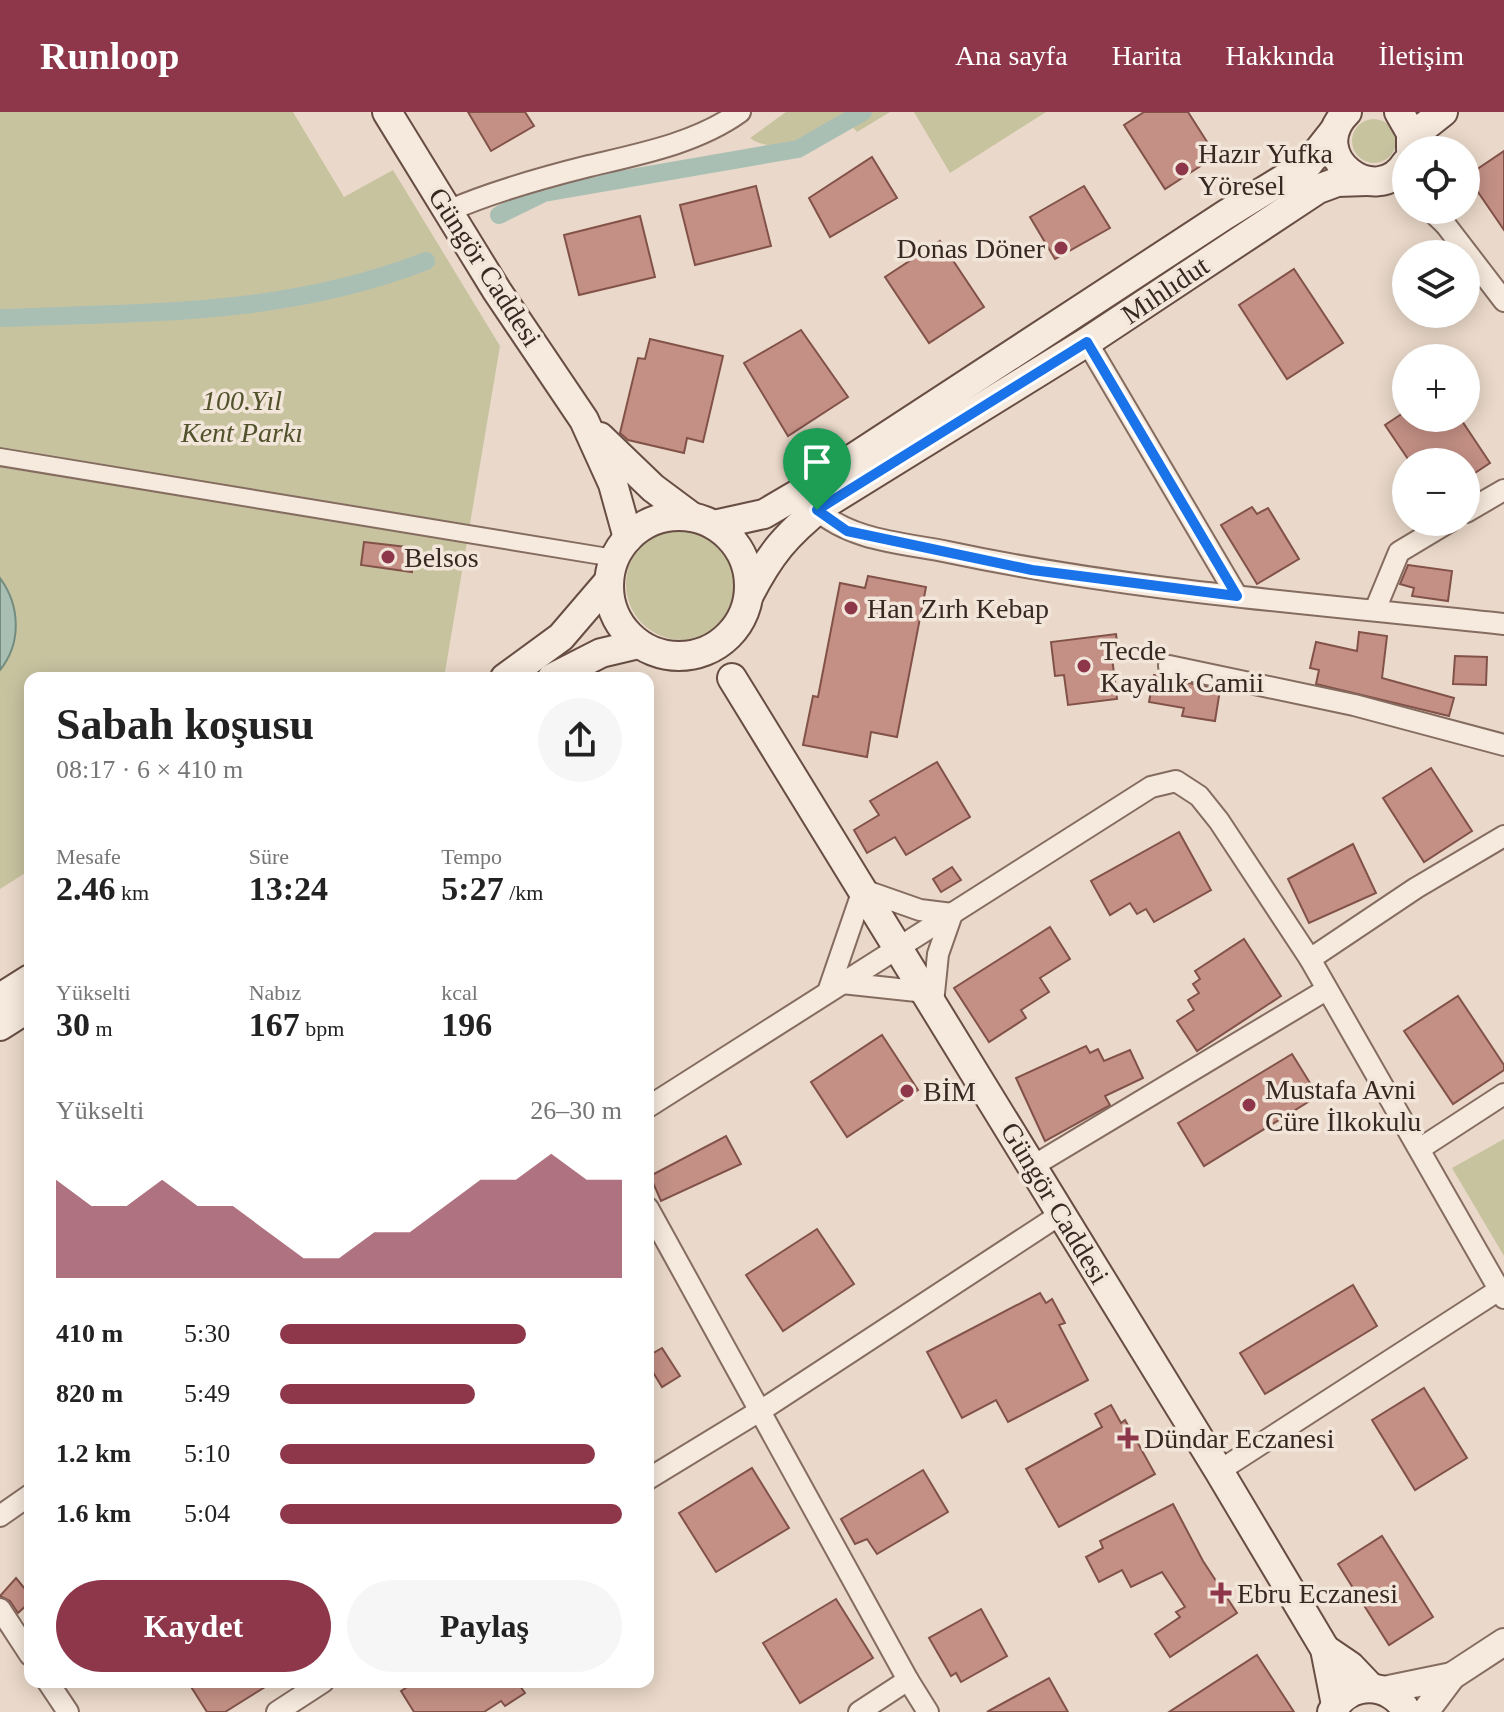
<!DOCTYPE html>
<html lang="tr">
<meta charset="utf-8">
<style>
:root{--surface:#fff;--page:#f6f6f6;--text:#222;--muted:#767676;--accent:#8e374b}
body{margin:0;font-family:Georgia,serif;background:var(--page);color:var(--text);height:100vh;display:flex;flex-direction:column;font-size:30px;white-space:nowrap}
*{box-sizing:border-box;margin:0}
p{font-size:26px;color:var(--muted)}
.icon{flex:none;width:44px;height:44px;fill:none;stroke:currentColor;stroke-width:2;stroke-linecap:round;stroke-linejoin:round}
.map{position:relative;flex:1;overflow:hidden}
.side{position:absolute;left:24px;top:560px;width:630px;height:1016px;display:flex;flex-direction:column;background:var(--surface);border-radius:16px;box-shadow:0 4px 20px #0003}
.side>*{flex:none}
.controls{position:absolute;left:1392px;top:24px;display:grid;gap:16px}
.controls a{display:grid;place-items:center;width:88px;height:88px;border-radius:50%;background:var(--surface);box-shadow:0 4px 20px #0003;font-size:40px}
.pin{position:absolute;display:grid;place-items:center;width:68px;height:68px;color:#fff;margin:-82px -34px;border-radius:50% 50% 50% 0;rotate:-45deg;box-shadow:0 0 8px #0007}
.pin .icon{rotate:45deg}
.round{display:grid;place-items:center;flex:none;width:84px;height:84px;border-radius:42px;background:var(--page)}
.headline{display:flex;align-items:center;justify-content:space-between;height:136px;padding:0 32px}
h1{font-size:44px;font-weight:700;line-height:60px}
.metrics{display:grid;grid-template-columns:repeat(3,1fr);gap:12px;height:136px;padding:8px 32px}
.metrics div{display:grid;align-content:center}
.metrics b{font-size:34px;font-weight:700}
.metrics small{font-size:22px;font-weight:400}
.metrics p{font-size:22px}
.chart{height:224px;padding:16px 32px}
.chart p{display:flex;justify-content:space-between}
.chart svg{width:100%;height:144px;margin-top:8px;fill:var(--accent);opacity:.7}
.primary-button{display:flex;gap:16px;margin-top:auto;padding:16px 32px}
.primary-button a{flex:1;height:92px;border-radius:48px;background:var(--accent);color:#fff;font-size:32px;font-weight:700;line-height:92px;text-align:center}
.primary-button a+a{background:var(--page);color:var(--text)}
ul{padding:0 32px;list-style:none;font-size:26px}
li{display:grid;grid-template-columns:128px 96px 1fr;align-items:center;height:60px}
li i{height:20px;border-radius:10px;background:var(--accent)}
header{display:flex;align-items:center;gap:48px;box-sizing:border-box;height:112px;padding:0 40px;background:var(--accent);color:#fff}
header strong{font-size:38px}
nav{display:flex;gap:44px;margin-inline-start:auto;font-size:28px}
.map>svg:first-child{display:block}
.green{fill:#c8c39f}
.water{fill:#aabfb4;stroke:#728d80;stroke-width:2}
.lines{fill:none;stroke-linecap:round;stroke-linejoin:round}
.canal{stroke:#aabfb4;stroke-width:18}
.building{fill:#c49085;stroke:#825249;stroke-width:2}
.pedestrian-casing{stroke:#856c60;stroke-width:20}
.minor-casing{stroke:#856c60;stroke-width:24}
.tertiary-casing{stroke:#856c60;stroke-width:30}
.secondary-casing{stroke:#674d43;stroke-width:32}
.pedestrian{stroke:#f6e9dd;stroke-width:16}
.minor{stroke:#f6e9dd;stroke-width:20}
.tertiary{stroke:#f6e9dd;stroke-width:26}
.secondary{stroke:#f6e9dd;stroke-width:28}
.route-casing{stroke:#fff;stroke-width:16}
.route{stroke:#1a73e8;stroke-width:10}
.poi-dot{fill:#8e374b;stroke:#f2e5d9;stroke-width:3}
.labels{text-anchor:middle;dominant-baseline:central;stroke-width:7;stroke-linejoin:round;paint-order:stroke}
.poi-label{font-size:28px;fill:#372822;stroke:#f2e5d9;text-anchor:start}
.street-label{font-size:28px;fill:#372822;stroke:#f2e5d9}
.park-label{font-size:28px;font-style:italic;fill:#51522b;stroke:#f2e5d9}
</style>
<header>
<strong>Runloop</strong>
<nav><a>Ana sayfa</a><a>Harita</a><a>Hakkında</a><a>İletişim</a></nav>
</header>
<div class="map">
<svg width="1504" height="1600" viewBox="0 0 1504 1600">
<rect width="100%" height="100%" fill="#ead9ca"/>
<g class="green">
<polygon points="0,0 293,0 344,85 393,58 500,234 444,566 30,566 30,758 0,777"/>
<path d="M 786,0 L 890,0 L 857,20 L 845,6 C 818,18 779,47 750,26 Z"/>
<polygon points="914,0 1046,0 950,61"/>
<circle cx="1374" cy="29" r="22"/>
<circle cx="682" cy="472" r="56"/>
<polygon points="1504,1027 1504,1144 1452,1056"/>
</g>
<path class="water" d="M 0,466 C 20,493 22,531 0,558 Z"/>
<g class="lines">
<g class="canal">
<polyline points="499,103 544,81 798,37 863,0"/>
<path d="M 0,206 C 149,200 284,204 426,149"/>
</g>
</g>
<g class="building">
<polygon points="468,0 525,0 534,14 491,39"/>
<polygon points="1144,0 1188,0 1216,44 1165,77 1124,13"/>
<polygon points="1504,39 1504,118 1467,64"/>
<polygon points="872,45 897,86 830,125 809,86"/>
<polygon points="756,74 771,134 695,153 680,93"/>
<polygon points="1084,74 1110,116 1055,147 1030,105"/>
<polygon points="640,104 655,165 579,183 564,123"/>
<polygon points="940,129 984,195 929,231 885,165"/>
<polygon points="1294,157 1343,231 1287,267 1239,193"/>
<polygon points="801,218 848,285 788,324 744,251"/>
<polygon points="650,227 723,244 703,330 687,326 684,341 628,328 620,321 638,246 645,247"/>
<polygon points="1406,299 1406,306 1460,306 1490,351 1466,367 1466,350 1410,350 1385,313"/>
<polygon points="1252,395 1257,402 1268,396 1299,447 1257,472 1221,413"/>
<polygon points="364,430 415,436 412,460 361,453"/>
<polygon points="1408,453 1452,459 1448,489 1412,484 1414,476 1400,472"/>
<polygon points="868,464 926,475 897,625 871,620 867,645 803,633 813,584 818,585 840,471 865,476"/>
<polygon points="1359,520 1387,524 1382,566 1454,586 1449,604 1316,572 1319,558 1310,556 1316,530 1357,539"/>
<polygon points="1116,522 1119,544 1112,545 1117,587 1068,593 1064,563 1055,564 1051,530"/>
<polygon points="1455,544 1487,545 1486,573 1453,572"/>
<polygon points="1154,563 1220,578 1215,609 1182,604 1184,596 1149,590"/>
<polygon points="937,650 970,705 906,743 895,725 867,741 854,718 879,703 870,689"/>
<polygon points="1431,656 1472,719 1424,750 1383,686"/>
<polygon points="1179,720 1211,778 1154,810 1146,797 1137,802 1130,791 1110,803 1091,769"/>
<polygon points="1353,732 1376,781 1309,811 1288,767"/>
<polygon points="952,755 961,768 941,780 933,767"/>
<polygon points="1050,815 1070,847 1040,866 1049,880 1021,898 1026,906 989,930 954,876"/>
<polygon points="1244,827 1281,884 1197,939 1177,909 1194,898 1188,888 1199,881 1193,872 1200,867 1195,859"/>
<polygon points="1458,884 1504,953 1504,958 1453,992 1404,919"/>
<polygon points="882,923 918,978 847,1025 811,970"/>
<polygon points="1086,934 1090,941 1098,937 1104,949 1130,938 1143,966 1105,984 1110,993 1045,1029 1016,966"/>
<polygon points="1292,942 1318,984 1204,1054 1178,1011"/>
<polygon points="726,1024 741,1052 661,1089 650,1064"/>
<polygon points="817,1117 854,1172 783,1219 746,1163"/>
<polygon points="1353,1173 1377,1214 1265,1282 1240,1241"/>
<polygon points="1040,1181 1046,1191 1052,1187 1065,1211 1059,1213 1088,1268 1008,1310 996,1288 962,1306 927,1240"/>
<polygon points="662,1236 680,1264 662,1275 648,1252 648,1244"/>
<polygon points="1424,1276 1467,1346 1415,1378 1372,1308"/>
<polygon points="1111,1293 1121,1311 1125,1308 1155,1362 1059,1415 1026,1357 1102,1315 1095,1302"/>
<polygon points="752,1356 789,1416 716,1460 679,1401"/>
<polygon points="923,1358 948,1400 877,1442 867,1427 855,1432 841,1407"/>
<polygon points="1173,1392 1203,1449 1237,1501 1170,1545 1155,1522 1180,1505 1176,1500 1185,1495 1162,1460 1131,1475 1122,1458 1099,1470 1086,1445 1103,1436 1100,1429"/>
<polygon points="1382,1424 1433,1505 1389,1533 1338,1452"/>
<polygon points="16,1466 30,1483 30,1490 18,1501 10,1489 0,1484"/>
<polygon points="836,1487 873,1546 800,1591 763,1531"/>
<polygon points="981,1497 1007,1544 961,1570 956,1561 951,1564 929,1526"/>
<polygon points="1257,1543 1294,1600 1169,1600"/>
<polygon points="1049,1566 1068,1600 987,1600"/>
<polygon points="188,1570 273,1570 225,1600 207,1600"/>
<polygon points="415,1570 517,1570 525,1581 505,1594 501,1589 484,1600 414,1600 401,1579"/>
</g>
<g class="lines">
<defs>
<polyline id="pedestrian" points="0,345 614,446"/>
<g id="minor">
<polyline points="1430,98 1445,112 1437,98"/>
<path d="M 448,99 C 494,79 541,66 589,54 C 640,42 697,31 740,0"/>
<polyline points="1445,112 1504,189"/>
<polyline points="1087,230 1237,484"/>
<path d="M 817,398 C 852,429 904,431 948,440 C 1131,479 1318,492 1504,512"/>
<polyline points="1466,400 1504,378"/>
<polyline points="1375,498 1399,440 1449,410"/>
<polyline points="1169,554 1354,593 1504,633"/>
<polyline points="1310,847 1416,776 1504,724"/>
<polyline points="842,871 926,880"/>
<polyline points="828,880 863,778 920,798 952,802 938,842 933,891"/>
<polyline points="648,995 1151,675 1176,669 1199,684 1219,709 1310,847 1504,1186"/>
<polyline points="1421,1036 1504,982"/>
<polyline points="1033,1054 1326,878"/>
<polyline points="648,1096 908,1568 928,1600"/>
<polyline points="1219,1359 1499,1178"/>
<polyline points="648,1367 771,1292 1061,1102"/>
<polyline points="0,1404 30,1383"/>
<polyline points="0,1497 30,1543"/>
<polyline points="48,1570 68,1600"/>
<polyline points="277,1600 323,1570"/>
<polyline points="859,1600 908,1568"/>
</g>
<g id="tertiary">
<polyline points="1452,1564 1504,1530"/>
<polyline points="1384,1578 1452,1564 1425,1600"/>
</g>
<g id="secondary">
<polyline points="387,0 497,179 584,308 613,372 628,426"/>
<path d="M 1347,0 C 1303,43 1376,99 1406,51"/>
<polyline points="1399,0 1411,21 1411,38"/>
<polyline points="1412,33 1424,15 1443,0"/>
<polyline points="600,325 653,376 692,405"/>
<circle cx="679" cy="474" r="70"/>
<polyline points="714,413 764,402 803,379 1225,103 1308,52 1334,19"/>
<path d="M 749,483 C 770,442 786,423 822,394 L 1087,230 L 1318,77 L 1337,70 L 1367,69"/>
<polyline points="505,566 561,525 609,469"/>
<polyline points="552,566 601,541 639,532"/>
<polyline points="732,566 1219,1359 1325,1537 1336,1593"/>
<polyline points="0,886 30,867"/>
<polyline points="0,914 30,895"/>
<polyline points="1325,1537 1350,1554 1370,1575"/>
<path d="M 1332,1600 C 1348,1568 1391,1569 1407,1600"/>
</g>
</defs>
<use href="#pedestrian" class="pedestrian-casing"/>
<use href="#minor" class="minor-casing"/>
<use href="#tertiary" class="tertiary-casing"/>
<use href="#secondary" class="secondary-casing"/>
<use href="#pedestrian" class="pedestrian"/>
<use href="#minor" class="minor"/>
<use href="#tertiary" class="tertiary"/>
<use href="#secondary" class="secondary"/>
</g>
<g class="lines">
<defs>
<polygon id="route" points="1087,230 1237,484 1032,458 847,419 817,398"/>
</defs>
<use href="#route" class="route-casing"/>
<use href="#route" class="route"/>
</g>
<g class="poi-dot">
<circle cx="1182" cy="57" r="8"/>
<circle cx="1061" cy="136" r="8"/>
<circle cx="388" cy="445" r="8"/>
<circle cx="851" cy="496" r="8"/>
<circle cx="1084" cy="554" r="8"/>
<circle cx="907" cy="979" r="8"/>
<circle cx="1249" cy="993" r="8"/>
<path d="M1124 1314h8v8h8v8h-8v8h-8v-8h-8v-8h8z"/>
<path d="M1217 1469h8v8h8v8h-8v8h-8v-8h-8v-8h8z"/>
</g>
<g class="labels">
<g class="poi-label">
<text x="1198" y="41">Hazır Yufka<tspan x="1198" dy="32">Yöresel</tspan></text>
<text x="1045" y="136" text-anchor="end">Donas Döner</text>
<text x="404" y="445">Belsos</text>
<text x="867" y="496">Han Zırh Kebap</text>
<text x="1100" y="538">Tecde<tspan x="1100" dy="32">Kayalık Camii</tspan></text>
<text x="1265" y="977">Mustafa Avni<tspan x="1265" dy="32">Cüre İlkokulu</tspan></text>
<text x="923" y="979">BİM</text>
<text x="1144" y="1326">Dündar Eczanesi</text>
<text x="1237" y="1481">Ebru Eczanesi</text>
</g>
<g class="street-label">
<text transform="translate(485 155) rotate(57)">Güngör Caddesi</text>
<text transform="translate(1165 178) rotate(-34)">Mıhlıdut</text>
<text transform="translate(1055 1091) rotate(59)">Güngör Caddesi</text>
</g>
<g class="park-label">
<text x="242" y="288">100.Yıl<tspan x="242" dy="32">Kent Parkı</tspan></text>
</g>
</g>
</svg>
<div class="controls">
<a><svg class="icon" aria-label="locate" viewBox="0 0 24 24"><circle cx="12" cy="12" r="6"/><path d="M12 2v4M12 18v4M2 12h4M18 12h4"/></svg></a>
<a><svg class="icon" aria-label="layers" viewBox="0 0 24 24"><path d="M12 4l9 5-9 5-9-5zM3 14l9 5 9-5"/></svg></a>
<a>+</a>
<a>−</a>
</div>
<div class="pin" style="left:817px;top:398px;background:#1e9e55"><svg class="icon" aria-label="arrive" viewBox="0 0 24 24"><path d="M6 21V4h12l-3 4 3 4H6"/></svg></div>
<section class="side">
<div class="headline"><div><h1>Sabah koşusu</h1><p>08:17 · 6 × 410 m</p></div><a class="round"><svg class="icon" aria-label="share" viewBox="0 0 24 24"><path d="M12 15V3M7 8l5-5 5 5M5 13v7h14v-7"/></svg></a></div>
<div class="metrics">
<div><p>Mesafe</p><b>2.46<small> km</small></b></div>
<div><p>Süre</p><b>13:24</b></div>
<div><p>Tempo</p><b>5:27<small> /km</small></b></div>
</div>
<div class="metrics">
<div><p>Yükselti</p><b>30<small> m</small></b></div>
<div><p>Nabız</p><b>167<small> bpm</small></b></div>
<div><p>kcal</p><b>196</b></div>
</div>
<div class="chart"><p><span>Yükselti</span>26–30 m</p>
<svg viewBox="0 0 160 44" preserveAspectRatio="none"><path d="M0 44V14L10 22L20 22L30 14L40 22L50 22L60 30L70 38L80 38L90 30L100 30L110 22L120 14L130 14L140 6L150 14L160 14V44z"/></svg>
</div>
<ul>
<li><b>410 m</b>5:30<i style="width:72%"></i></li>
<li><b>820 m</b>5:49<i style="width:57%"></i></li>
<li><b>1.2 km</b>5:10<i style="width:92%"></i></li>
<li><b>1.6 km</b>5:04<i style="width:100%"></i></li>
</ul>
<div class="primary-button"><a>Kaydet</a><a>Paylaş</a></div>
</section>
</div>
